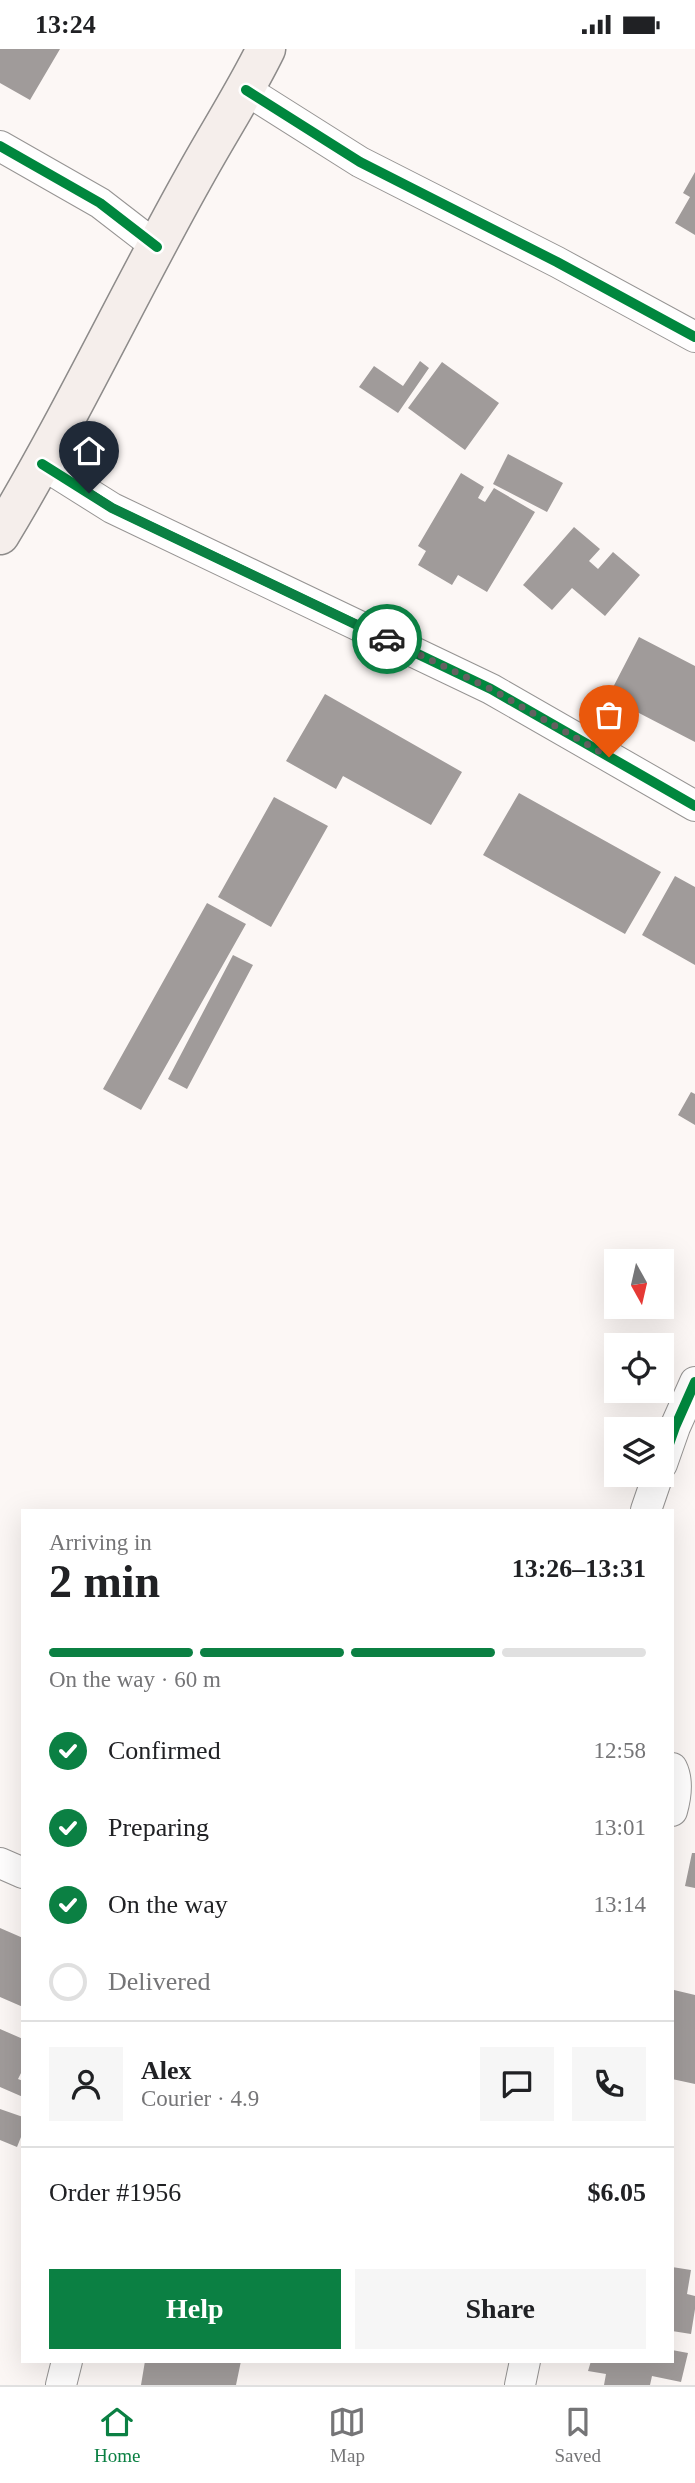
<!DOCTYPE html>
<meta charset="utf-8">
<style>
:root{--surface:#fff;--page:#f6f6f6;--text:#202124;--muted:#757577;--line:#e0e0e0;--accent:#0b8043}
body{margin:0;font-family:"Times New Roman",serif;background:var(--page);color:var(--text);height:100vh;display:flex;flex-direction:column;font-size:26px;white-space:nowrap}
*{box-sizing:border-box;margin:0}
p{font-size:23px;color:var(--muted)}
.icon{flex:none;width:38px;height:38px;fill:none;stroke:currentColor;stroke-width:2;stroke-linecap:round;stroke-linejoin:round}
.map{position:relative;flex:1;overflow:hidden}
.drawer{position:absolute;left:21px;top:1460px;width:653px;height:854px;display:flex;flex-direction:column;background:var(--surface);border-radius:0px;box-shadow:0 7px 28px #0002}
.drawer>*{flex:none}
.needle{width:46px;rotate:172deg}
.fabs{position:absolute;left:604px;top:1200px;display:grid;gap:14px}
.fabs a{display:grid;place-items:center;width:70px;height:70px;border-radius:0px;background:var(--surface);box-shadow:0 7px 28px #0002;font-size:35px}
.pin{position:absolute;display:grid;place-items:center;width:60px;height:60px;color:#fff;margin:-72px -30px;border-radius:50% 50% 50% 0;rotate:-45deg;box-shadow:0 0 7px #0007}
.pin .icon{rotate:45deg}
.courier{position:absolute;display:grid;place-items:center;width:70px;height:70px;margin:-35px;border:5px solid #0b8043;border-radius:50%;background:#fff;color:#222;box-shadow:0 2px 9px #0007}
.summary em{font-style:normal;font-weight:800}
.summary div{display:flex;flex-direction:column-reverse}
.summary{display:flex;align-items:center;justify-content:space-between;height:119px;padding:0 28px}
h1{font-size:46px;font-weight:800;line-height:52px}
.bar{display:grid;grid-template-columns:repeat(4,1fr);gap:10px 7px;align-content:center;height:84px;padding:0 28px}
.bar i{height:9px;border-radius:5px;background:var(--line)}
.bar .selected{background:var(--accent)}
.bar p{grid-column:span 4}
.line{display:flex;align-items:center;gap:18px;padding:0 28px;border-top:2px solid var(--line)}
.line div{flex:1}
.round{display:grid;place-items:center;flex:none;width:74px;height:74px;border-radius:0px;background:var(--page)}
ol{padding:0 28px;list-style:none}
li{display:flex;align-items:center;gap:21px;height:77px}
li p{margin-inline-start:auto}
li .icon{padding:7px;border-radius:50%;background:var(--accent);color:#fff;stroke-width:4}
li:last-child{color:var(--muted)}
li i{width:38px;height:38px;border:4px solid var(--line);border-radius:50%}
.button{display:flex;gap:14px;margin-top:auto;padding:14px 28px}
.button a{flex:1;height:80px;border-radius:0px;background:var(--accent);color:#fff;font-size:28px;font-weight:800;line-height:80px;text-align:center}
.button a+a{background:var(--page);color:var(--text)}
.status{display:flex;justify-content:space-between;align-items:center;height:49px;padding:0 35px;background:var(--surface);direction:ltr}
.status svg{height:19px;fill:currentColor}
.dock{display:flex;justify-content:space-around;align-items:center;height:98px;border-top:2px solid var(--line);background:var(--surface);font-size:19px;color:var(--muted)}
.dock a{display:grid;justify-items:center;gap:4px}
.dock .selected{color:var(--accent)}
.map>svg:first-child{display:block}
</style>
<div class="status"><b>13:24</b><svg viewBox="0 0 49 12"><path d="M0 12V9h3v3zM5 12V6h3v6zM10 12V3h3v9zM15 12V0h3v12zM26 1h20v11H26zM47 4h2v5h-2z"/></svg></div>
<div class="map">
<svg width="695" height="2336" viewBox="0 0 695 2336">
<rect width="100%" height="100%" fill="#fcf7f5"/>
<path fill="#a09b9a" d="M0 0H60L30 51 0 34Z
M695 123V186L675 174 690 148 683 144Z
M420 312 429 319 398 364 359 338 374 317 403 337Z
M442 313 499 354 465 401 408 359Z
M508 405 563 434 547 463 493 435Z
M461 424 484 438 478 449 485 453 494 439 535 463 487 543 458 526 452 536 418 516 426 502 418 497Z
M574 478 600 500 589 512 598 520 613 503 640 526 605 567 572 539 552 561 523 536Z
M639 588 695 617V693L608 648Z
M325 645 462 723 431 776 343 727 336 740 286 712Z
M519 744 661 823 625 885 483 806Z
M274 748 328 777 271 878 218 848Z
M675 827 695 838V916L642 886Z
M207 854 246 875 141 1061 103 1040Z
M233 906 253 916 187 1040 168 1030Z
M691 1043 695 1045V1076L678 1066Z
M692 1804H695V1839L685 1837Z
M0 1879 23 1889V1958L0 1948Z
M674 1941 695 1946V2035L672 2030Z
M0 1980 23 1990V2020L18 2030 23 2032V2048L0 2038Z
M0 2060 23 2068V2083L17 2098 0 2091Z
M672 2218 691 2221 687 2245 695 2247V2260L691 2285 672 2282Z
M672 2301 688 2304 681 2333 652 2327 650 2336H604L606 2325 588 2322 591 2312H672Z
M145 2312H241L236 2336H141Z"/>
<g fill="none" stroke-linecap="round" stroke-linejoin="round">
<g stroke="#969493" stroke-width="32">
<path id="minor" d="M246 41 360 113 557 213 695 288
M0 97 100 154 157 198
M42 415 112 459 491 640 695 757
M662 1415 675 1378 695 1333
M646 1461 658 1426
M672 1719C678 1731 676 1748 672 1762
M0 1814 23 1824
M61 2336 67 2312
M520 2336 525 2312"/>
</g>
<g stroke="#8d8b8a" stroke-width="41">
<path id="secondary" d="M0 486C70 370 127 248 193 130 217 86 244 45 266 0"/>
</g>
<use href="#minor" stroke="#fffefe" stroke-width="30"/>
<use href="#secondary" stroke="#f5eeeb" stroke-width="38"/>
<g stroke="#fff" stroke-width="15">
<path id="cycleway" d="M246 41 360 113 557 213 695 288
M0 97 100 154 157 198
M42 415 112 459 491 640 695 757
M662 1415 675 1378 695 1333"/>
</g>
<use href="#cycleway" stroke="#00873e" stroke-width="10"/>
</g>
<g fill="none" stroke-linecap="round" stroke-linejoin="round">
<path stroke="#636160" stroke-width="7" stroke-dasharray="0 12.6" d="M387 590 491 640 609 708"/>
<path stroke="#0b8043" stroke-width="9" d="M89 444 112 459 387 590"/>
</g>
</svg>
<div class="fabs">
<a><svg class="needle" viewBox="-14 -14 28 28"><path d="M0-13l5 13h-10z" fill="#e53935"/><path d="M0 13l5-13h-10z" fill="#757577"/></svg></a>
<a><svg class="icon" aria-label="locate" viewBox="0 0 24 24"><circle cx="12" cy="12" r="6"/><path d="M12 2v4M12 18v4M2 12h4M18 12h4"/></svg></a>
<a><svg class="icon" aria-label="layers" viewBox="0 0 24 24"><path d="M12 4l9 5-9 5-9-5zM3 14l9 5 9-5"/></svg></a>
</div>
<div class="pin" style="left:609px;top:708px;background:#ea580c"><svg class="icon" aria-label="bag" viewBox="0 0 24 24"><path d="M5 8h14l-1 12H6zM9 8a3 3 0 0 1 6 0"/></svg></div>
<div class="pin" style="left:89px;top:444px;background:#1f2937"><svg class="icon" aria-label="home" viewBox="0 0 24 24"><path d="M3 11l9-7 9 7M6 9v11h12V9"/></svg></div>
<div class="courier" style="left:387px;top:590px"><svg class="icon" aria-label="car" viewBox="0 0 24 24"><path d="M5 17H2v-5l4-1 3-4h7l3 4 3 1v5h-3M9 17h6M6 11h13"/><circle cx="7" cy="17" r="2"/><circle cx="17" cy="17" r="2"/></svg></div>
<section class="drawer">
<div class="summary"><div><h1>2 min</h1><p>Arriving in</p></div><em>13:26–13:31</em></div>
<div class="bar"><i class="selected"></i><i class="selected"></i><i class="selected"></i><i></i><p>On the way · 60 m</p></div>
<ol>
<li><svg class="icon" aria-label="check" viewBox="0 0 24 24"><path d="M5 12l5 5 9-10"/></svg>Confirmed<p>12:58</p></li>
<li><svg class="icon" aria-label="check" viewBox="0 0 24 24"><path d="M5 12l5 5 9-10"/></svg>Preparing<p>13:01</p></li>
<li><svg class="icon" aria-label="check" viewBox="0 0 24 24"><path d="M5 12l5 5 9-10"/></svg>On the way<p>13:14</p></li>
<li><i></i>Delivered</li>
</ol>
<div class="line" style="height:126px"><a class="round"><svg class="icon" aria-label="person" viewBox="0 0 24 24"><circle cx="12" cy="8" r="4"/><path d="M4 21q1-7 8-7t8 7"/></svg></a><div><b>Alex</b><p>Courier · 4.9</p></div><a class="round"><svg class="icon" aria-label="chat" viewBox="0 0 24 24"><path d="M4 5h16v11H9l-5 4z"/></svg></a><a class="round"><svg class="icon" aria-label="phone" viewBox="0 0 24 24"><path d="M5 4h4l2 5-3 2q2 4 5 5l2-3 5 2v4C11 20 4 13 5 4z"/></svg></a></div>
<div class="line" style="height:91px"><div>Order #1956</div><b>$6.05</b></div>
<div class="button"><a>Help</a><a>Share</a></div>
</section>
</div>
<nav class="dock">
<a class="selected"><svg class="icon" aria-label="home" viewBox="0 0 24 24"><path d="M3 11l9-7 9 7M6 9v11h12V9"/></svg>Home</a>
<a><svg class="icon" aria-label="map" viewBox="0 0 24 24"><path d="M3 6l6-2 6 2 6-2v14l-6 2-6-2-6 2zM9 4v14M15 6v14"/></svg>Map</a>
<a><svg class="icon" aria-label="saved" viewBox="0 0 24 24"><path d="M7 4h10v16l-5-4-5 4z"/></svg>Saved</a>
</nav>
